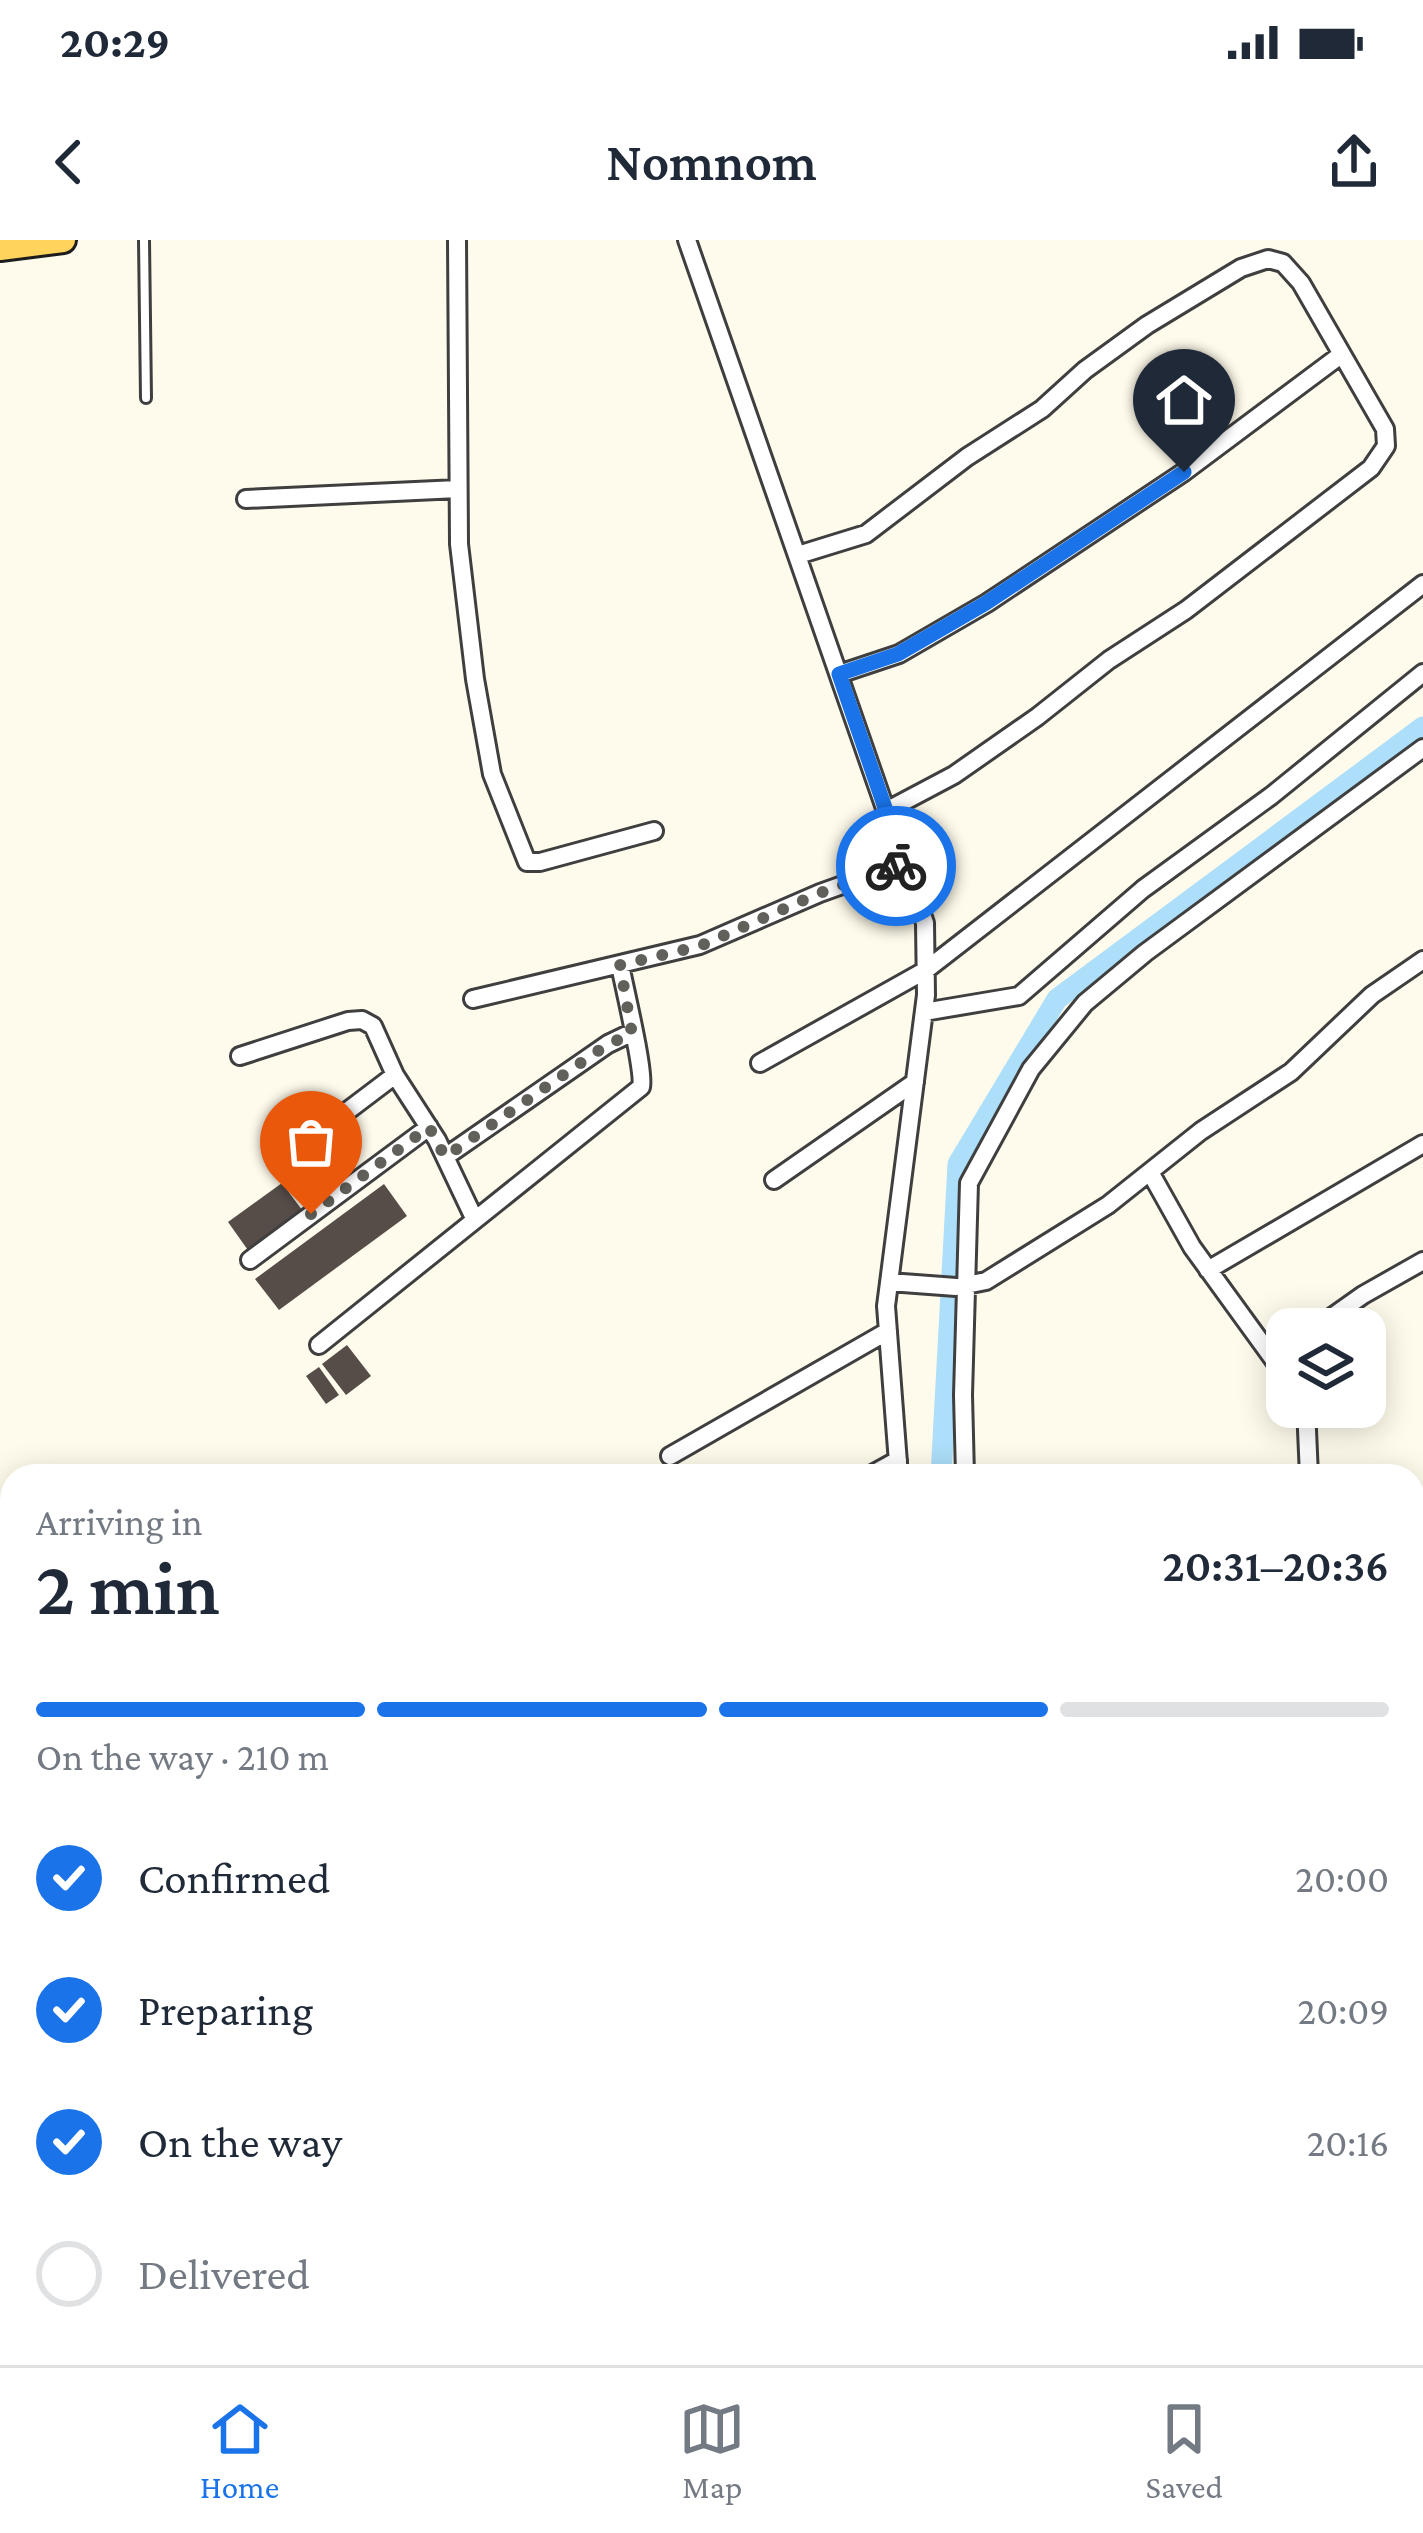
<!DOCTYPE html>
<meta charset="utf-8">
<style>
:root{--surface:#fff;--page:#f2f2f3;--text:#1f2937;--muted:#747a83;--line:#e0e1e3;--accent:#1a73e8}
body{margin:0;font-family:"Crimson Pro",serif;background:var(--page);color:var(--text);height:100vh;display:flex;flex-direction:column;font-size:45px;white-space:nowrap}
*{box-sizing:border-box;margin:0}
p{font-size:39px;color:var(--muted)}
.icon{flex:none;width:66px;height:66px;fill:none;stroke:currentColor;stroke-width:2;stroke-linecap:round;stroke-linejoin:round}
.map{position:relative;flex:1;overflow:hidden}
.drawer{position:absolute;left:0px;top:1224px;width:1425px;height:903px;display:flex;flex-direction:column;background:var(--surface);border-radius:36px 36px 0 0;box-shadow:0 6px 30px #0003}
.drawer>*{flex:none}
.fabs{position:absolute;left:1266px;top:1068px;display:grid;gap:24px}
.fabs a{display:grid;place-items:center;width:120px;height:120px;border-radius:24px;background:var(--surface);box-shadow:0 6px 30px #0003;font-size:60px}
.pin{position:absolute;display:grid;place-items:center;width:102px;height:102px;color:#fff;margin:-123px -51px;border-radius:50% 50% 50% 0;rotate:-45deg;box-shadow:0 0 12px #0007}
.pin .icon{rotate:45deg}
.courier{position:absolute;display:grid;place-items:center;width:120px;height:120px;margin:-60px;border:9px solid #1a73e8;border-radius:50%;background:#fff;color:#222;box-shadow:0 3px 15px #0007}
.overview em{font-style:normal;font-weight:600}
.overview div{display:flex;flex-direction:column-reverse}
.overview{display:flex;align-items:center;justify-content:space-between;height:204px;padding:0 36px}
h1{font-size:78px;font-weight:600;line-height:90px}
.bar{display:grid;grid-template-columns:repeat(4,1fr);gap:18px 12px;align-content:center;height:144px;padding:0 36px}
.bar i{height:15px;border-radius:9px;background:var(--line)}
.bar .on{background:var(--accent)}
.bar p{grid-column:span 4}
ol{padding:0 36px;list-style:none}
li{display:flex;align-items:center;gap:36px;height:132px}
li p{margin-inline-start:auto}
li .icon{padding:12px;border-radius:50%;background:var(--accent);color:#fff;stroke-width:4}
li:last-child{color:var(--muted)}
li i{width:66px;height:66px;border:6px solid var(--line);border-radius:50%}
.status{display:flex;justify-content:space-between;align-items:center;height:84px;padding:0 60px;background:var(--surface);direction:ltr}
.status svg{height:33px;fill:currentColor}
header{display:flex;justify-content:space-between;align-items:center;height:156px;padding:0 36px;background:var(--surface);font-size:54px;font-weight:600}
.dock{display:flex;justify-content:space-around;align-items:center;height:168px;border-top:3px solid var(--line);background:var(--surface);font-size:33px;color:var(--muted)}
.dock a{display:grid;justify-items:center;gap:6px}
.dock .on{color:var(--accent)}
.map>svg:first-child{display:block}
</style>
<div class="status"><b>20:29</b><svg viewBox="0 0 49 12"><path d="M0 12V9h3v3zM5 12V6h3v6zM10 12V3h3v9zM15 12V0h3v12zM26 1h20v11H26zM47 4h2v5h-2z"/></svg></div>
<header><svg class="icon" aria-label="back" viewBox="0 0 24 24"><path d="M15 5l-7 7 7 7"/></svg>Nomnom<svg class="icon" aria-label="share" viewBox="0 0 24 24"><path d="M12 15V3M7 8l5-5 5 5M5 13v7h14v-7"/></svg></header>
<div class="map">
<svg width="1423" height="2125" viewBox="0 0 1423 2125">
<rect width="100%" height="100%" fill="#fffbec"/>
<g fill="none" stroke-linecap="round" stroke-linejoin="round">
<path stroke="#addffa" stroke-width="21" d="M941 1236 958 924 1057 759 1423 487
M1029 2115 1030 2125"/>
</g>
<path fill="#564d48" d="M331 898 356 933 333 949 307 915Z
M282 943 305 974 250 1013 228 982Z
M384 944 407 976 279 1070 255 1039Z
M347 1105 371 1136 346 1155 322 1124Z
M319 1127 339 1155 326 1164 306 1136Z"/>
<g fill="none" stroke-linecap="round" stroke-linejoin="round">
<g stroke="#3f3f3f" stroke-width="14">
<path id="service" d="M144 0 146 158"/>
</g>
<g stroke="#3f3f3f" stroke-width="22">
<path id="minor" d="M457 0 459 304 475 439 492 534 527 622H540L654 591
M687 0 925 683 926 755 886 1066 899 1236
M246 259 458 249
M798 315 866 294 967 217 1042 169 1085 130 1147 85 1241 28 1268 19 1283 23 1301 43 1385 189 1386 206 1371 228 1186 370 1109 420 1037 477 954 535 886 571
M839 434 899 414 987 363 1184 232 1342 114
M473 759 700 705 820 653 904 623
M924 772 1019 756 1143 649 1271 556 1423 433
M240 816 348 781 362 780 373 786 395 835 437 900 475 980
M760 823 926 730 1423 344
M445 917 608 804 631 793
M284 919 395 835
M1150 932 1192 1007 1287 1138
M774 940 915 842
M250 1020 429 887
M1208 1030 1423 904
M889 1042 956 1047 986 1041 1108 965 1201 891 1291 832 1372 755 1423 720
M1315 1089 1363 1055 1423 1021
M319 1105 641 847C645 833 624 746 620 725
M1306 1167 1309 1236
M670 1216 888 1091
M869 1236 898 1220
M965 1236 963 1155 969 943 1031 829 1085 763 1145 713 1423 508
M0 1733 12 1730
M0 1902 5 1911
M0 1984 12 1983
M0 2085 12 2083
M142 2115 143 2125
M661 2115 662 2125
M886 2115 887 2125
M989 2115 990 2125
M379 2125 451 2115"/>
</g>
<g stroke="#1d1d1d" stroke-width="30">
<path id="primary" d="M0 8 63 0"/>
</g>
<use href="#service" stroke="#fff" stroke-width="8"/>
<use href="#minor" stroke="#fff" stroke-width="16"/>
<use href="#primary" stroke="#ffd35c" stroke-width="24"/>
</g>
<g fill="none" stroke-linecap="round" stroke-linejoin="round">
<path stroke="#61605a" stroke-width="12" stroke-dasharray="0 21.6" d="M311 974 429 887 445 917 608 804 632 794 620 725 700 706 820 653 896 626"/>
<path stroke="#1a73e8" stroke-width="15" d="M896 626 904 623 839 434 898 414 986 363 1184 232"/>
</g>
</svg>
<div class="fabs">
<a><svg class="icon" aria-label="layers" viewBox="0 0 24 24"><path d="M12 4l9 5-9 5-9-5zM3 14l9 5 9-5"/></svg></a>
</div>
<div class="pin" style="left:311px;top:974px;background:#ea580c"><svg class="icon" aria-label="bag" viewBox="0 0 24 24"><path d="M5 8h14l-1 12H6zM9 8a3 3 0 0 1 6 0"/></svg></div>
<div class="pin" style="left:1184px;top:232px;background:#1f2937"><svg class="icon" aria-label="home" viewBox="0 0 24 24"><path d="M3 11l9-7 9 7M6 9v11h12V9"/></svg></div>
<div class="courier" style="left:896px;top:626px"><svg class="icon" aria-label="bike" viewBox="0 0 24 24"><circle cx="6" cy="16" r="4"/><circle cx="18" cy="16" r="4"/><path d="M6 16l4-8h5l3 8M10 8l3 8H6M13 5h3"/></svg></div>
<section class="drawer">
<div class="overview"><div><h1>2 min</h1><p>Arriving in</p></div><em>20:31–20:36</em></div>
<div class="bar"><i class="on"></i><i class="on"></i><i class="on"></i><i></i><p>On the way · 210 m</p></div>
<ol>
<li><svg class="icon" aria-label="check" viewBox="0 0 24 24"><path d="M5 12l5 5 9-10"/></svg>Confirmed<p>20:00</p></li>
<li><svg class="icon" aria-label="check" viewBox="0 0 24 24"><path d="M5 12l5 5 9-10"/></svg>Preparing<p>20:09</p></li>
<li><svg class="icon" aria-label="check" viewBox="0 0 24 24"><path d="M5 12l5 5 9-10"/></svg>On the way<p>20:16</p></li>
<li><i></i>Delivered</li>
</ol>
</section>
</div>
<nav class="dock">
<a class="on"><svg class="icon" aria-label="home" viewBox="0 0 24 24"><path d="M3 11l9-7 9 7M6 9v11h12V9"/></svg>Home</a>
<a><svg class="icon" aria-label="map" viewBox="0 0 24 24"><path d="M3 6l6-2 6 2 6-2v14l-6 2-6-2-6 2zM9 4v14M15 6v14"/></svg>Map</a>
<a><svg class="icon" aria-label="saved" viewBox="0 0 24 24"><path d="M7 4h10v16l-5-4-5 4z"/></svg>Saved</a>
</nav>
